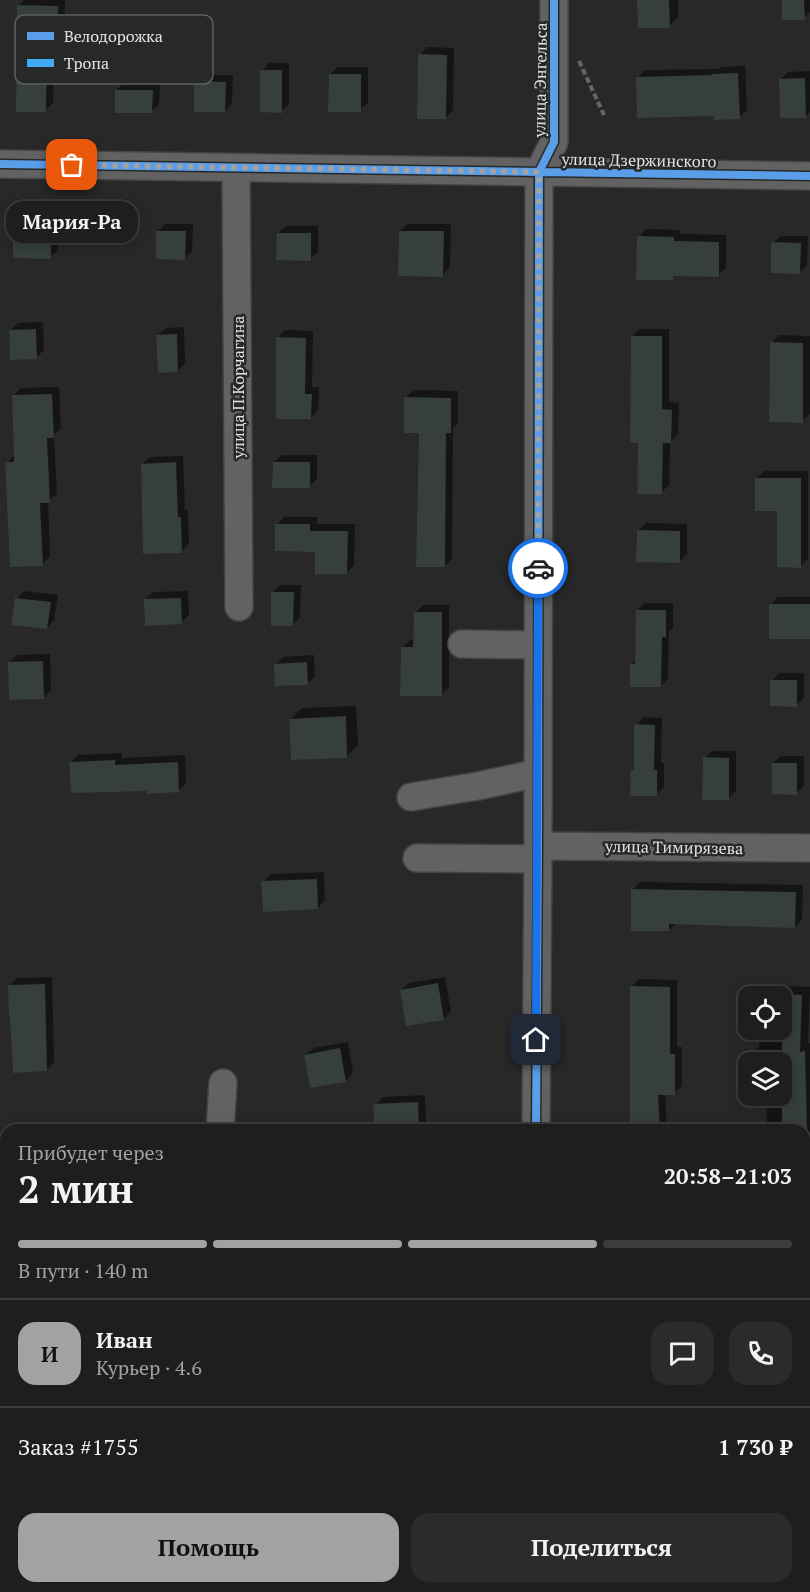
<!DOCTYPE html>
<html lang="ru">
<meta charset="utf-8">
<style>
:root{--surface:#1d1e1d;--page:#2a2b2a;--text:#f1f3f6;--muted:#a0a2a4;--line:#3b3c3b;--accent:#a1a2a1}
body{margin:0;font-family:"PT Serif",serif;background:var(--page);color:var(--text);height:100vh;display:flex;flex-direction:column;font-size:22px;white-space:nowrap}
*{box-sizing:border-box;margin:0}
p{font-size:20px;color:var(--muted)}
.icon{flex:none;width:33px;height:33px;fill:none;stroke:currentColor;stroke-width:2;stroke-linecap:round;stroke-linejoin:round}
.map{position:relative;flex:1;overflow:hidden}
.drawer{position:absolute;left:0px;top:1124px;width:810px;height:470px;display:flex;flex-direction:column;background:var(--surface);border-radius:18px 18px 0 0;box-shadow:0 3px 15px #0003,0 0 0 2px var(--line)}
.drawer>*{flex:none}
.tools{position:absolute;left:738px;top:986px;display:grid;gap:12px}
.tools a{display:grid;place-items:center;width:54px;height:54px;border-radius:12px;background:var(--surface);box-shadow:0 3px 15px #0003,0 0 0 2px var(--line);font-size:30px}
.pin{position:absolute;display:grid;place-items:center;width:51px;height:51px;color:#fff;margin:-26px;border-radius:12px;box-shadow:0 3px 9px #0006}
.courier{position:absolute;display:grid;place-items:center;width:60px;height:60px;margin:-30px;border:4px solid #1a73e8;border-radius:50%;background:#fff;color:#222;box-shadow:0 2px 8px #0007}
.bubble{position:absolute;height:42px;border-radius:18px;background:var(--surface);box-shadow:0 3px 15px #0003,0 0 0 2px var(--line);font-size:20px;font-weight:700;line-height:42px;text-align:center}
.headline em{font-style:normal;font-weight:700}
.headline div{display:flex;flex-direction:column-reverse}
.headline{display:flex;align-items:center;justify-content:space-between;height:102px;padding:0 18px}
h1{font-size:39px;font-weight:700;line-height:45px}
.bar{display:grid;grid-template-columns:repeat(4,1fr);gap:9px 6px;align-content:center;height:72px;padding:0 18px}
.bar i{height:8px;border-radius:4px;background:var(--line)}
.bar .on{background:var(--accent)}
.bar p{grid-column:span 4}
.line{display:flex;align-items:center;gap:15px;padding:0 18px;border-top:2px solid var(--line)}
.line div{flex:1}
.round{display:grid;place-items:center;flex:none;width:63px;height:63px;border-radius:18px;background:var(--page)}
.button{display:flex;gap:12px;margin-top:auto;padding:12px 18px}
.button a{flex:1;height:69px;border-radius:18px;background:var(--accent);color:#111;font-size:24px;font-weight:700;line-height:69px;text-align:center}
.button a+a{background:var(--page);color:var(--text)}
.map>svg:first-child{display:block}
</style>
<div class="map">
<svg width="810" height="1592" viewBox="0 0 810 1592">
<rect width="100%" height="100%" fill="#272827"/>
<path fill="#1a3c25" d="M0 1498 6 1502V1587H140L148 1592H0Z"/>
<path fill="#0007" d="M24 0H65L64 45 56 53H54L53 103 45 111 18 6Z
M639 0H678V17L669 26Z
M783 0H810V12L804 18Z
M427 47 454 48 453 110 445 118 420 55Z
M269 63H289V104L281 111 262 71Z
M745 66 747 110 740 117 716 114 638 78 645 70 719 69 721 67Z
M338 67H368V103L360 110 330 74Z
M810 71V112L805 117 781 79 788 72Z
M203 75H233L232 103 225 111 196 82Z
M124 83H160L159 104 152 111 116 90Z
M22 223 58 224V250L50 257 15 231Z
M165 224H193L192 251 185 258 158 231Z
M408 224H451L450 267 443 275 400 231Z
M286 226H318V252L310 259 278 233Z
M646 229 681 230 680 234 726 235V268L718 275H676L672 279 639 237Z
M781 236H808L807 265 800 272 773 243Z
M43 322 44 350 37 357 10 331 18 323Z
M184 327 185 363 178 371 158 335 166 328Z
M640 329H669V402L679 403 678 434 670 442 669 485 661 493 640 442 632 336Z
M285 330 313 331 312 387H319L318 410 311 418 277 338Z
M779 335 810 336V414L802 421 771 343Z
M59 387 61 428 54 435 57 494 48 501 50 557 42 564 7 463 14 455 13 396 21 388Z
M414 390 458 391V424L453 428 452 558 445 566 420 431 406 397Z
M282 455H317V479L309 487 274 462Z
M183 456 185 510H188L189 543 182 551 142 464 150 457Z
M764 471H808V559L801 566 779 510 757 478Z
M284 517H317V524H355L354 565 347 573 317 550 277 525Z
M646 523 687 524V554L679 562 638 531Z
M280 585H301L300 617 293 625 273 592Z
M24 591 58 595 54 620 47 628 16 599Z
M188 591 189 615 182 622 145 600 153 592Z
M778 597H810V638L771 604Z
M645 603H673V628L669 631 668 678 661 686 631 665 636 660 637 610Z
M423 605H449V687L441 695 402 648 410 640H415V613Z
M50 654 51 690 44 698 9 663 17 655Z
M314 655 315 676 308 683 276 664 283 657Z
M779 673H804V698L796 705 772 681Z
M356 706 358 745 347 756 291 719 302 708Z
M644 717 662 718 661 763H664V787L656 795 632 771 636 767V725Z
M712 751H736V791L728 799 704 758Z
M122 753V758L185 755 186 783 178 791 148 789 71 762 78 755Z
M781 756H804V786L796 793 773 763Z
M324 872 325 900 318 908 263 882 271 874Z
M640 882 803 885 802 919 795 927 676 923 669 930 633 889Z
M52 977 54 1062 47 1070 10 985 17 978Z
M445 977 451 1011 444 1018 401 990 409 983Z
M639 979 677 980V1047H682V1086L674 1093H665L667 1130H631V987Z
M771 985 810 987 808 1043H810V1156L805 1158 806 1209 804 1211V1130H767L766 1095H782V1062H754V1053L759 1047 760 1029H782V996H762Z
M348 1042 353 1073 346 1081 306 1055 314 1048Z
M425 1095 426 1122 418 1130 375 1105 383 1097Z
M804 1291H806L807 1339 804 1342Z
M800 1587V1592H774L778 1588Z"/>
<path fill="#363f39" d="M637 0H669L670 28H638Z
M782 0H804L805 20H782Z
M17 5 58 6 57 54H47L46 112H16Z
M418 54 447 55 446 119H417Z
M260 70H282V113L260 112Z
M738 73 740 119 714 120V116L637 118 636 77 712 75V74Z
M329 74H361V112H328Z
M805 78 806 118H780L779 79Z
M194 81 226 82 225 112H194Z
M115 90H153L152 113H115Z
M13 230 51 231V259L13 258Z
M156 231H186L185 260 156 259Z
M399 231H444L443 277 398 276Z
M277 233H311V261L276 260Z
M637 236 674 237V241L719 242V277L673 276V280H636Z
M771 242 801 243 800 274 771 273Z
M36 329 37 359 10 360 9 330Z
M177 334 178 372 158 373 156 335Z
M631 336H662V409L672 410 671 443H663L662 494H637L638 443H630Z
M276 337 306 338 305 394H312L311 419H276Z
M770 342 803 343V423L769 422Z
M52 394 54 438H47L50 503H40L43 566 10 567 5 462H14L12 395Z
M404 397 451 398V433H446L445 567H416L419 433H404Z
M176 462 178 517H181L182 553 143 554 141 464Z
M273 462H310V488H272Z
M755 478H801V568L777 567V511H755Z
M275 524H310V531H348L347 574H315V552L275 551Z
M637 530 680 531V563L636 562Z
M271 592H294L293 626H271Z
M15 598 51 602 47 629 11 625Z
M181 598 182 624 145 626 144 599Z
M769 604H810V639H769Z
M636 610H666V637H662L661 687H630V664H635Z
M414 612H442V696H400L401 647H413Z
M43 661 44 699 9 700 8 662Z
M307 662 308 685 275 686 274 664Z
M770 680H797V707L770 706Z
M346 716 347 758 291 760 289 719Z
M634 724 655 725 654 770H657V796H630L631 770H634Z
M703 757 729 758V800H702Z
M115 760V765L178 762 179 792 147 794V791L71 793 69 762Z
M772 763H797V795L772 794Z
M317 879 318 909 263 912 261 881Z
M631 889 796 892 795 928 669 924V931H631Z
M438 983 444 1020 406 1026 400 990Z
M45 984 47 1071 13 1073 10 1017H9L8 985Z
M630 986 670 987V1054H675V1095H658L660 1130H630Z
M782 994 802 995 800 1052 805 1051 807 1130H782Z
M340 1048 346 1082 310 1088 304 1055Z
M418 1102 419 1130H375L373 1104Z"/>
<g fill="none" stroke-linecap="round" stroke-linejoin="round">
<g stroke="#424342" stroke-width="30">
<path id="minor" d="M0 164 810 176
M236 168 239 607
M462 644 538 645
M411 797 478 786 538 773
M538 846 810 848
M417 858 538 859
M220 1130 223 1083
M536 1130 538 846 539 172 554 142V0
M0 1435 6 1440
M804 1510H810
M264 1587 271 1592
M530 1592V1587"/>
</g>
<path stroke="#656665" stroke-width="4" stroke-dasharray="6 3" stroke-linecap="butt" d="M579 61 604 115"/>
<use href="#minor" stroke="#616261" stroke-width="27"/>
<path stroke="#3fa9f5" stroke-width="6" stroke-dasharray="12 6" stroke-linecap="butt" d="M0 1559 6 1592"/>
<g stroke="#262927" stroke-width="11">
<path id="cycleway" d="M0 164 810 176
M536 1130 538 846 539 172 554 142V0"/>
</g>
<use href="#cycleway" stroke="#5a9eea" stroke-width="8"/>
</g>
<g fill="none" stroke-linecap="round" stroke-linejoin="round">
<path stroke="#a1a2a1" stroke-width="6" stroke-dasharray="0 10.8" d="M72 165 539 172 538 568"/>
<path stroke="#1a73e8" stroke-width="8" d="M536 1040 538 568"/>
</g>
<g text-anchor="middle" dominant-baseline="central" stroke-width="5" stroke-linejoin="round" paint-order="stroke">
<g font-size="16" fill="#e2e4e2" stroke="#262927">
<text transform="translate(540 80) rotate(-89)">улица Энгельса</text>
<text transform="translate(639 160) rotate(1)">улица Дзержинского</text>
<text transform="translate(238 387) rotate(-90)">улица П.Корчагина</text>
<text transform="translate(674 847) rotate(1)">улица Тимирязева</text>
</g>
</g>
<rect x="15" y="15" width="198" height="69" rx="9" fill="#262927" stroke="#5e615f" stroke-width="1.5"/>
<rect x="27" y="32" width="27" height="8" fill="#5a9eea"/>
<rect x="27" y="59" width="27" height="8" fill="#3fa9f5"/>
<g font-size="16" fill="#e2e4e2">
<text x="64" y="42">Велодорожка</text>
<text x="64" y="69">Тропа</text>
</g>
</svg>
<div class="tools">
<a><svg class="icon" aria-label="locate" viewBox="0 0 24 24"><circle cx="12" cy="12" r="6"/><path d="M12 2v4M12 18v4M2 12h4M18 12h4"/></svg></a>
<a><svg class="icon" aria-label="layers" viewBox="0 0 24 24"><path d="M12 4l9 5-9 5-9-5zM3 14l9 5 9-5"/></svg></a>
</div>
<div class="pin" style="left:72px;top:165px;background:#ea580c"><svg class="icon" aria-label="bag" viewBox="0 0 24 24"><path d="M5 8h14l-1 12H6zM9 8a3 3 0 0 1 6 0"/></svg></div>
<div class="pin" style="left:536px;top:1040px;background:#1f2937"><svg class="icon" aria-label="home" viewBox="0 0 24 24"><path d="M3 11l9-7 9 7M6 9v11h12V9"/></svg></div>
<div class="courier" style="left:538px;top:568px"><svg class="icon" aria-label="car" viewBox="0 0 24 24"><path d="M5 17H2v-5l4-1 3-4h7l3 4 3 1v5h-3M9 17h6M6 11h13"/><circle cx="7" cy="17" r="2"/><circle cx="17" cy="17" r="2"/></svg></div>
<div class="bubble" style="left:6px;top:201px;width:132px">Мария-Ра</div>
<section class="drawer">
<div class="headline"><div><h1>2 мин</h1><p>Прибудет через</p></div><em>20:58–21:03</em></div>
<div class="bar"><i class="on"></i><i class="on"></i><i class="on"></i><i></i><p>В пути · 140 m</p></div>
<div class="line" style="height:108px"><b class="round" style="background:var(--accent);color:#111">И</b><div><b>Иван</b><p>Курьер · 4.6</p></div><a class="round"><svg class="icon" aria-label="chat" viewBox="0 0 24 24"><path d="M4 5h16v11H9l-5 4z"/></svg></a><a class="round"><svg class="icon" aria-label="phone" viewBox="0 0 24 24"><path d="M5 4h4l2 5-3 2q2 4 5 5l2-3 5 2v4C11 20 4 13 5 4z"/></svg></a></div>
<div class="line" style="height:78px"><div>Заказ #1755</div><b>1 730 ₽</b></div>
<div class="button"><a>Помощь</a><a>Поделиться</a></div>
</section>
</div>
